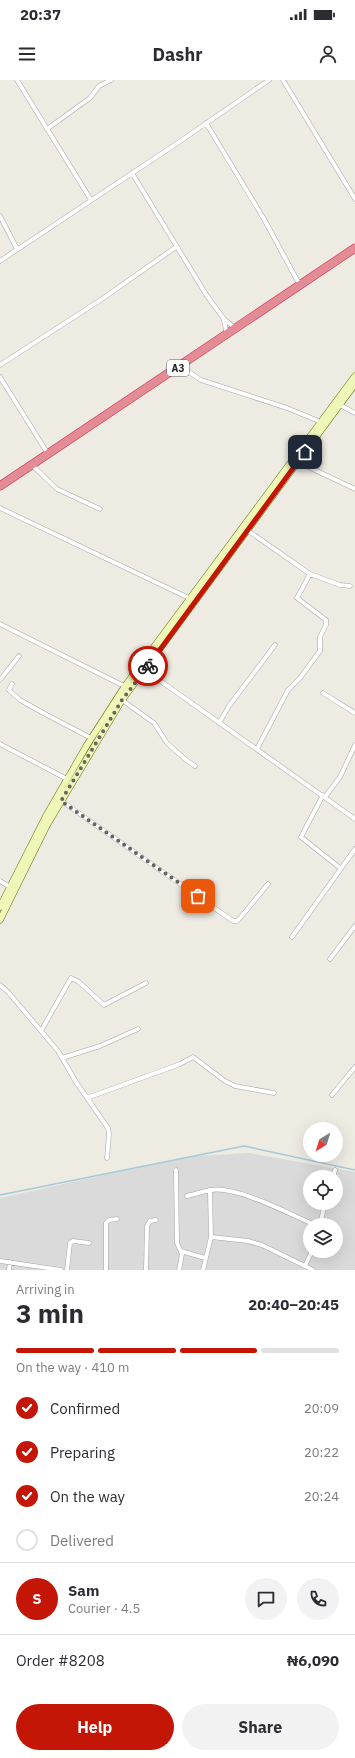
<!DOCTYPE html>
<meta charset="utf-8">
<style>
:root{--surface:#fff;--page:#f2f2f3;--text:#2b2b33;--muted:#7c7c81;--line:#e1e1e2;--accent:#c31606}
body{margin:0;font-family:"IBM Plex Sans",sans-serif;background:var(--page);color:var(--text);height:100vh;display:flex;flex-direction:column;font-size:15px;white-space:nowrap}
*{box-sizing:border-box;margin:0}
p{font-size:13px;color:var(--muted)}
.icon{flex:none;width:22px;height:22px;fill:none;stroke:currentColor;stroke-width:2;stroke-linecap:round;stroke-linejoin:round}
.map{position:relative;height:1190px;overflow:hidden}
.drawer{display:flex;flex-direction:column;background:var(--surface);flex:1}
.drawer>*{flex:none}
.needle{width:26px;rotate:218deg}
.buttons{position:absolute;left:303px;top:1042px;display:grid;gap:8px}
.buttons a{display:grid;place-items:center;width:40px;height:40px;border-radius:50%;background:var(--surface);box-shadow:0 4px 16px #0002;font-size:20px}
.pin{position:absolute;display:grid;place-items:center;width:34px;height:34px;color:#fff;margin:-17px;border-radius:8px;box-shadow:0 2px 6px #0006}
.courier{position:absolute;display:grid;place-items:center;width:40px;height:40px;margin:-20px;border:3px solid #c31606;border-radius:50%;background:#fff;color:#222;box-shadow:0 1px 5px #0007}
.summary em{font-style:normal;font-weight:800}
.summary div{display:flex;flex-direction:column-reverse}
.summary{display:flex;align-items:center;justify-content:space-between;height:68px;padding:0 16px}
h1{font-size:26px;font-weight:800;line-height:30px}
.bar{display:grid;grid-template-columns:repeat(4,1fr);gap:6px 4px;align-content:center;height:48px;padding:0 16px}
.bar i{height:5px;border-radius:3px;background:var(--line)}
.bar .on{background:var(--accent)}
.bar p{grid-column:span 4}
.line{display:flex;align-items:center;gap:10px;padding:0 16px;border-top:1px solid var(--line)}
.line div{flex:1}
.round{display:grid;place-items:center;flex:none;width:42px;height:42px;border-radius:21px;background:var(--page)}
ol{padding:0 16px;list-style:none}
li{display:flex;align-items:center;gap:12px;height:44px}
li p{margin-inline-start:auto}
li .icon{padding:4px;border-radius:50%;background:var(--accent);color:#fff;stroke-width:4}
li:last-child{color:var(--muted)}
li i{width:22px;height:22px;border:2px solid var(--line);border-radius:50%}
.cta{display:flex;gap:8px;margin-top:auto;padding:8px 16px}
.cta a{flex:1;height:46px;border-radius:24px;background:var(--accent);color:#fff;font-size:16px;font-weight:800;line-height:46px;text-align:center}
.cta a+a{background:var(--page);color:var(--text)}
.status{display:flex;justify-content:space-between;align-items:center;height:28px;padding:0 20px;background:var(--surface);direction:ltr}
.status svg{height:11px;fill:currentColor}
header{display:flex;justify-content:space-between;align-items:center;height:52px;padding:0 16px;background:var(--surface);font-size:18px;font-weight:800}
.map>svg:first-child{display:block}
</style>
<div class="status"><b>20:37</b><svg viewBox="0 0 49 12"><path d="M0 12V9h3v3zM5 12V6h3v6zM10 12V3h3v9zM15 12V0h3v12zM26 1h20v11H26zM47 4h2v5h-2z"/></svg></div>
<header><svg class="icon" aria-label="menu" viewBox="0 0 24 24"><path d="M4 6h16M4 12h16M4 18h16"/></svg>Dashr<svg class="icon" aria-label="person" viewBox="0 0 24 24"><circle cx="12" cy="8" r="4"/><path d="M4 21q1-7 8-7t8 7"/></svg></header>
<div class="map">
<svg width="355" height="1190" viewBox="0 0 355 1190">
<rect width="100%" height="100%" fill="#eeebe3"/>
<path fill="#dbdada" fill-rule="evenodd" d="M249 1073 355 1092V1190H0V1118L122 1091 198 1076ZM310 1097H336V1123H310ZM310 1145H336V1171H310Z"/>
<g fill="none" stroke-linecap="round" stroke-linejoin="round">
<path stroke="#a4cada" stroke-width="1.5" d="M0 1115 244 1066 355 1090"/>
<g stroke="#a4a4a4" stroke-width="5">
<path id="street" d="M17 0 91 120
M283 0 355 119
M206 43 264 139 297 200 301 204
M47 49 90 18 99 6 111 0
M132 93 207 216 224 239 236 249
M0 136 17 169
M0 181 179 62 269 0
M224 240 227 255
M0 285 102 219 176 167
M180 286 201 300 287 328 321 342
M0 297 48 374
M340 325 355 333
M298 382 355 409
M32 385 57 409 100 429
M0 428 191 519
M247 450 310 494 340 505 350 506
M0 544 126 607
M145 590 355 739
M0 600 19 576
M12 604 9 610 20 620 47 635 91 658
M323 613 355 633
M122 620 154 643 167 663 186 680 195 686
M219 643 229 626 275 565
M0 664 67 699
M257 669 288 610 300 598 320 571V557L326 545V540L297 518 310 494
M323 715 301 757 340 788
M325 717 340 697 355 665
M60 720 233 841H237L240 838 268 804
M0 801 10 807
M292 857 355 769
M330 879 355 846
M0 905 8 912 58 971 76 1002 108 1048 109 1054 107 1078
M41 951 71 898 79 902 104 925 146 903
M62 978 100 966 138 949
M332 1015 355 987
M87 1018 180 984 193 977 225 1001 235 1006 274 1013
M176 1090 177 1163 182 1174 179 1190
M333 1097 335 1090
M187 1116 210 1110
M320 1145 325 1123
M211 1157 248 1161 262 1165 313 1190
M181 1171 205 1178
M0 1181 61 1190
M305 1186 312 1171
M9 1190 10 1182
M67 1190 70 1163 73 1161 89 1163
M106 1190V1143L109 1140 117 1139
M146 1190 147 1146 150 1141 156 1140
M203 1190 211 1157 210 1112 211 1110C238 1106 289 1134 315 1145"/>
</g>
<g stroke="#5c7008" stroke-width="7">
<path id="secondary" d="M0 827 46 736 87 665 125 606 355 296
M0 840 47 745 122 620 355 304"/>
</g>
<g stroke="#d22955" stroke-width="9">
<path id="highway" d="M0 406 355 168"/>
</g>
<use href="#street" stroke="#fff" stroke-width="4"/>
<use href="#secondary" stroke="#eff7b8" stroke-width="6"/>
<use href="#highway" stroke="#e38c95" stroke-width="8"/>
</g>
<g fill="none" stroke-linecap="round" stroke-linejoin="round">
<path stroke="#666562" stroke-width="4" stroke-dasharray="0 7.2" d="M148 586 122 620 61 721 198 816"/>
<path stroke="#c31606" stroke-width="5" d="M148 586 305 372"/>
</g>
<g text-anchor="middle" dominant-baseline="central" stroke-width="3" stroke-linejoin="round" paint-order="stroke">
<rect fill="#fff" stroke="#616161" stroke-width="1" x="167" y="280" width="22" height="16" rx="3"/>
<g font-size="10" font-weight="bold" fill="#1d1d1d">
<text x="178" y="288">A3</text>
</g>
</g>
</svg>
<div class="buttons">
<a><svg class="needle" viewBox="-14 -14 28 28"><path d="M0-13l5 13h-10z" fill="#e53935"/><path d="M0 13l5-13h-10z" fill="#7c7c81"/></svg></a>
<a><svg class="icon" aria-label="locate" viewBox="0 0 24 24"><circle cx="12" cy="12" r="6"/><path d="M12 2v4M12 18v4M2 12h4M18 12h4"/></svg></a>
<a><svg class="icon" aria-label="layers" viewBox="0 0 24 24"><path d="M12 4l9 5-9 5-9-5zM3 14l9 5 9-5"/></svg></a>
</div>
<div class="pin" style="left:198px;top:816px;background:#ea580c"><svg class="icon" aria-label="bag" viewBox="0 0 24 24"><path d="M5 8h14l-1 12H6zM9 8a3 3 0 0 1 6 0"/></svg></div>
<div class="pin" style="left:305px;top:372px;background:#1f2937"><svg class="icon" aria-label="home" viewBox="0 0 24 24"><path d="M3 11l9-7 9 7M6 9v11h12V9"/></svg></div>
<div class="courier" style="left:148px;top:586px"><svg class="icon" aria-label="bike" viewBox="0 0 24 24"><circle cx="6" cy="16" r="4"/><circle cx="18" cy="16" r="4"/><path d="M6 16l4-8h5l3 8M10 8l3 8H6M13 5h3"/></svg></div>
</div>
<section class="drawer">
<div class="summary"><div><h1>3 min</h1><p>Arriving in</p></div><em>20:40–20:45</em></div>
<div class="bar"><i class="on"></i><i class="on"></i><i class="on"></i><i></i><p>On the way · 410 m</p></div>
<ol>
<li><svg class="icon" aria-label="check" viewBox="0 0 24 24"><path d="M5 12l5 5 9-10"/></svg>Confirmed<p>20:09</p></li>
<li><svg class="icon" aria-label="check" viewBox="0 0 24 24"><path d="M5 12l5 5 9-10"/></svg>Preparing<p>20:22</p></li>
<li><svg class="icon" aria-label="check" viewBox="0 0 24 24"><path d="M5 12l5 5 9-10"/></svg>On the way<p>20:24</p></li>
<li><i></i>Delivered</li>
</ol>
<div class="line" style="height:72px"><b class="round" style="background:var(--accent);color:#fff">S</b><div><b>Sam</b><p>Courier · 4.5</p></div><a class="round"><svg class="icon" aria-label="chat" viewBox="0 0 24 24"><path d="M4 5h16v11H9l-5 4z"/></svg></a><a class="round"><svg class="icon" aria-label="phone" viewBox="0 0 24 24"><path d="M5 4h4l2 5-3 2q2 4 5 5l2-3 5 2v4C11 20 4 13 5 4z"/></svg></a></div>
<div class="line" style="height:52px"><div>Order #8208</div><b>₦6,090</b></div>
<div class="cta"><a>Help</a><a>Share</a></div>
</section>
